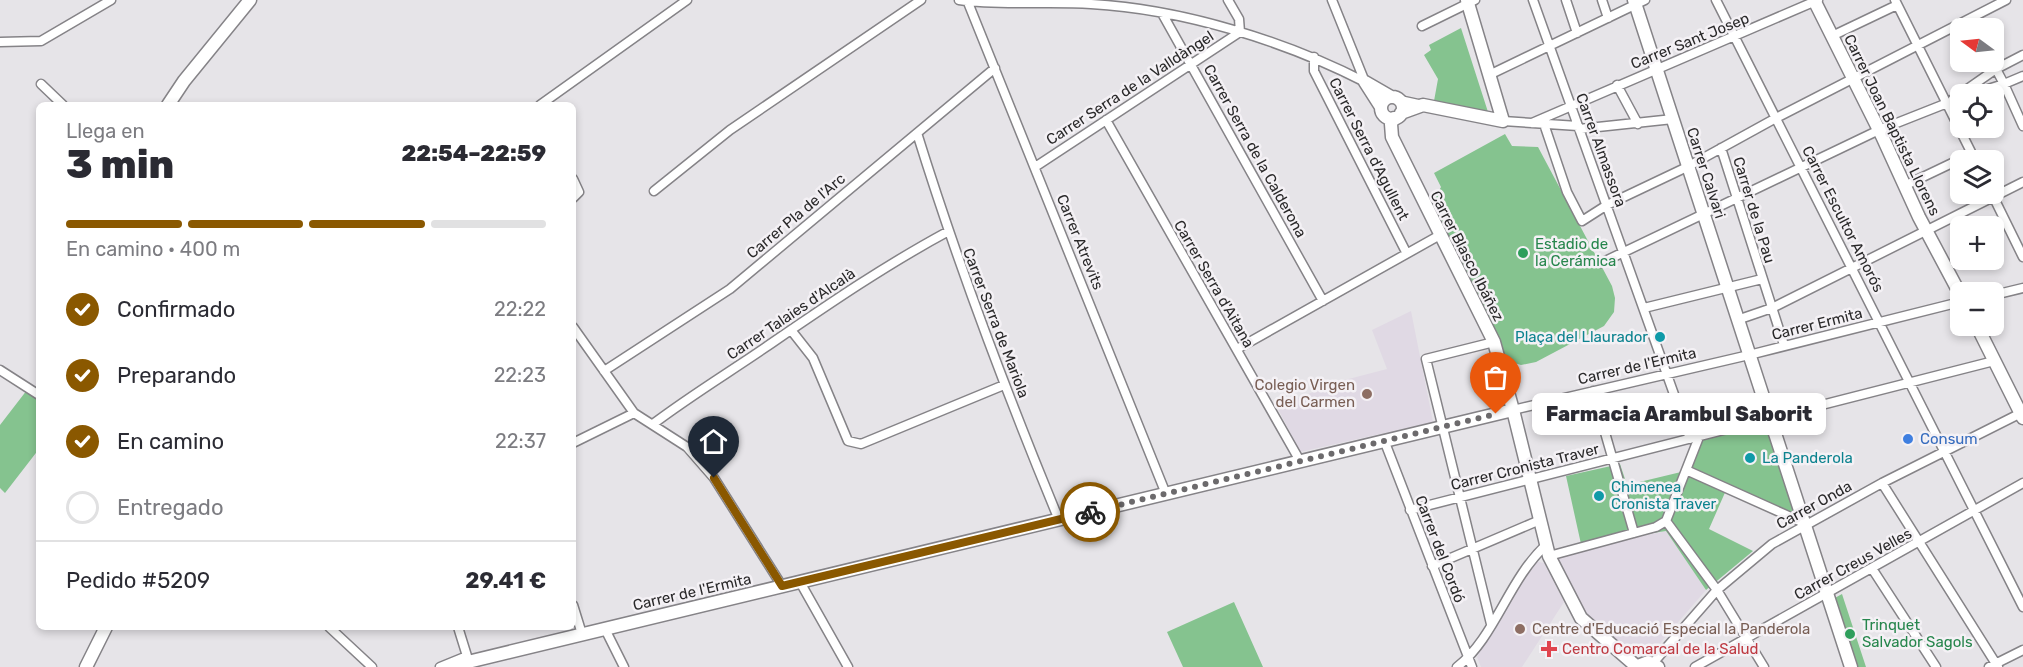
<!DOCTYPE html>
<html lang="es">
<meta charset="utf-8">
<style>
:root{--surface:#fff;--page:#f2f2f3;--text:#2b2b33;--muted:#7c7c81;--line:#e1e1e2;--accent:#8a5800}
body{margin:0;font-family:Rubik,sans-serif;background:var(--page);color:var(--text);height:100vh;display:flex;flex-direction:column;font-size:22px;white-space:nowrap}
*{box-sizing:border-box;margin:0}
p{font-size:20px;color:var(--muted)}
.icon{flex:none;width:33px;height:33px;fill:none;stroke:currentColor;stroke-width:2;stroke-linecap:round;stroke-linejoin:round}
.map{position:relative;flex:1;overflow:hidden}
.drawer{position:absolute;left:36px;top:102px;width:540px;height:528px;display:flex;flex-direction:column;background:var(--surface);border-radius:9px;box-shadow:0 3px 9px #0003}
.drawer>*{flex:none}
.needle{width:39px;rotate:285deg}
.controls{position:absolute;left:1950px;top:18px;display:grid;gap:12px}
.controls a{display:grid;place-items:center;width:54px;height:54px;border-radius:9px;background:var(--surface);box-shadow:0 3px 9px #0003;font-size:30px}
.pin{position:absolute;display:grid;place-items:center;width:51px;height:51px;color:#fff;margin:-62px -26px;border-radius:50% 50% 50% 0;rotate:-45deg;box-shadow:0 0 6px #0007}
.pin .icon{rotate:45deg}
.courier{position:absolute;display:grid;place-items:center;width:60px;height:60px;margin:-30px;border:4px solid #8a5800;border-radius:50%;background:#fff;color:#222;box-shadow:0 2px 8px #0007}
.bubble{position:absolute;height:42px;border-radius:9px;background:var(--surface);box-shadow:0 3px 9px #0003;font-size:20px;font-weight:800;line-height:42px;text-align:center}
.head em{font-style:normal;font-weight:800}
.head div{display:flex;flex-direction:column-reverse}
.head{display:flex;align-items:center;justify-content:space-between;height:102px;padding:0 30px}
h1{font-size:39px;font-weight:800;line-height:45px}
.bar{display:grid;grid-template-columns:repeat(4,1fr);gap:9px 6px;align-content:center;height:72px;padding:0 30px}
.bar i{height:8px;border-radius:4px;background:var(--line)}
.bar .selected{background:var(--accent)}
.bar p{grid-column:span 4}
.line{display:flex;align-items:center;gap:15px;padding:0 30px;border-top:2px solid var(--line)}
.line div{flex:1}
ol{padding:0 30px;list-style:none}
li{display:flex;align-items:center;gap:18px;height:66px}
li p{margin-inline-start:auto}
li .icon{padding:6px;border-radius:50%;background:var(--accent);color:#fff;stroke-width:4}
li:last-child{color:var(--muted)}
li i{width:33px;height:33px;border:3px solid var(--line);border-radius:50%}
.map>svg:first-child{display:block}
</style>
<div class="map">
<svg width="2023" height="667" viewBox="0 0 2023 667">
<rect width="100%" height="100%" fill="#e6e4e8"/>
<path fill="#e0d9e4" d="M1411 311 1433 422 1300 452 1277 407 1337 382 1387 369 1372 330Z
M1666 531 1706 590 1655 649 1643 654 1629 651 1584 614 1555 556Z
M1534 561 1544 563 1564 602 1522 667H1481L1477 657Z"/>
<path fill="#85c38f" d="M1461 28 1488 112 1434 101 1438 79 1424 55 1431 50 1429 45Z
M1505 134 1512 146 1538 147 1612 286 1615 298 1614 312 1604 326 1536 362 1521 365 1508 361 1499 351 1429 209 1441 187 1434 173Z
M27 390 39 398V449L5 493 0 488V425Z
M1768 423 1800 521 1727 488 1709 529 1753 551 1706 590 1666 531 1581 544 1566 476 1620 464 1627 485 1681 472 1699 437Z
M1842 594 1866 667H1856L1833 599Z
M1234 602 1263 667H1183L1167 632Z"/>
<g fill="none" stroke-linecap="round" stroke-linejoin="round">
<g stroke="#858387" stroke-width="11">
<path id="street" d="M959 0C1002 6 1047 1 1091 4 1182 9 1285 41 1365 82
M967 0 1166 494
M1332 0 1365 82
M1533 0 1690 439
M1566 0 1577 33
M1602 0 1608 18
M1716 0 2023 607
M1895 0 1975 160
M1163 15 1323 301
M1422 26 1475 0
M1832 36 1897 5
M0 42 41 41 111 0
M1314 57V71L1406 252
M1996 69 2023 55
M1489 75 1645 0
M2023 76 2004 84 2023 126
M41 84 63 105
M1617 85 1638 124
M1953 99 1996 69 2004 84 1972 94
M1400 100 1423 105
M540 105 687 0
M1106 120 1300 461
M1503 121 1578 126
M1532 123 1818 0
M1544 124 1567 192 1582 221 1607 205 1687 167 1776 118 2006 0
M1579 129 1673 119
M917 133C958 265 1006 392 1059 520
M1721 148 1784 345
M1035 167 1240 32 1239 19 1228 0
M573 179 579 192 573 198
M1904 186 1971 154
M654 191 730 130 921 0
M1992 194 2023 257
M1601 263 1879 130 1960 98
M1994 295 2023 288
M1644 308 1762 279
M1737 320 1772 308 2023 182
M573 327 634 413 687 447 714 478 782 586
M791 330 813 358 848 441 861 444 1004 385
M1237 349 1440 235
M0 370 39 395
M604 371 730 289 995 68
M1593 391 1634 533
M1513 410 1749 355 1960 302
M653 424C690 396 728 373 766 347 826 306 884 266 947 232
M1384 440 1472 667
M573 443 634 413
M1686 470 1804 523
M1882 483 1998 667
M1410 510 1994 361
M1666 521 1717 590 1764 667
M1549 556 1656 527 1666 521 1699 437
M1432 566 1540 520
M1873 570 1936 667
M800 582 848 667
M573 605 582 634
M1491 624 1426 359 1494 342
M329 627 372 667
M605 629 624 667
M1653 663 1717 590 1772 544 1882 483 2023 412
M440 667 467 656 458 627
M1457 667C1495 638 1508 580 1546 545
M1695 667 2023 483
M1989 667 2023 650"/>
</g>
<g stroke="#858387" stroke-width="15">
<path id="secondary" d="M1634 0 1851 667
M1814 0 1882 136 1919 217 1960 294
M1381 108a11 11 0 1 1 22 0a11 11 0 1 1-22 0Z
M168 105 184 81 250 0
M1381 107 1365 82 1391 97
M1401 113 1423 105 1503 121 1467 0
M1394 118 1391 124 1392 137 1494 342 1513 410 1549 556 1581 618 1636 666
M1977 326 2023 418
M86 667 106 627
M447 667 1513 410
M1635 667 1648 662 1658 667"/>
</g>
<use href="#street" stroke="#fff" stroke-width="8"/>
<use href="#secondary" stroke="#fff" stroke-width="12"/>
</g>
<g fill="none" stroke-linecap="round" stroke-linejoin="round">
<path stroke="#6c6a6c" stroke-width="6" stroke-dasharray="0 10.8" d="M1090 512 1496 414"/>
<path stroke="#8a5800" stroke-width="8" d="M714 478 782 586 1090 512"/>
</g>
<g fill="#2e9e5b" stroke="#f4f1f5" stroke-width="2">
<circle cx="1523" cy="253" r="6"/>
<circle cx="1850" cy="634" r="6"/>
</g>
<g fill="#0f9aa8" stroke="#f4f1f5" stroke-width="2">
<circle cx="1660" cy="337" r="6"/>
<circle cx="1750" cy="458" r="6"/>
<circle cx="1599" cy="496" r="6"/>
</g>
<g fill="#8d6e63" stroke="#f4f1f5" stroke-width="2">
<circle cx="1367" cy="394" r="6"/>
<circle cx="1520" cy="629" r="6"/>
</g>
<circle fill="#3f7fe0" stroke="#f4f1f5" stroke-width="2" cx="1908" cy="439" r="6"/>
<path fill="#e0444e" stroke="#f4f1f5" stroke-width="2" d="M1546 640h6v6h6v6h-6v6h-6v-6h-6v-6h6z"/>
<g text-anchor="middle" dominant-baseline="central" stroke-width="5" stroke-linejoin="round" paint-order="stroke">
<g font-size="15" fill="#2a292a" stroke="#f4f1f5">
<text transform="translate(1690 41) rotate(-22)">Carrer Sant Josep</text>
<text transform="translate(1130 88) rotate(-33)">Carrer Serra de la Valldàngel</text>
<text transform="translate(1892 125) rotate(64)">Carrer Joan Baptista Llorens</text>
<text transform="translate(1369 149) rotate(63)">Carrer Serra d'Agullent</text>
<text transform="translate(1601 150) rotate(70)">Carrer Almassora</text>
<text transform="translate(1255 151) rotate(61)">Carrer Serra de la Calderona</text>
<text transform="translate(1706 173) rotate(72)">Carrer Calvari</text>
<text transform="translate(1754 210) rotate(73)">Carrer de la Pau</text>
<text transform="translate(796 216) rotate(-40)">Carrer Pla de l'Arc</text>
<text transform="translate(1843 219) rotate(63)">Carrer Escultor Amorós</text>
<text transform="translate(1080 242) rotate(68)">Carrer Atrevits</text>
<text transform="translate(1467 256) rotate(63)">Carrer Blasco Ibáñez</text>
<text transform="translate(1214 284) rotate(60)">Carrer Serra d'Aitana</text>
<text transform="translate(791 314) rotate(-34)">Carrer Talaies d'Alcalà</text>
<text transform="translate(996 323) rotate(69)">Carrer Serra de Mariola</text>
<text transform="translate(1817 324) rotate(-14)">Carrer Ermita</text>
<text transform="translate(1637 366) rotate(-13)">Carrer de l'Ermita</text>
<text transform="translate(1525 467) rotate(-14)">Carrer Cronista Traver</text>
<text transform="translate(1814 505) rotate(-29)">Carrer Onda</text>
<text transform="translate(1440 549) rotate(69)">Carrer del Cordó</text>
<text transform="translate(1853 564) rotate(-29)">Carrer Creus Velles</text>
<text transform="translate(692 592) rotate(-13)">Carrer de l'Ermita</text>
</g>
<g font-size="15" fill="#27864d" stroke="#f4f1f5" text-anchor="start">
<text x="1535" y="244">Estadio de<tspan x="1535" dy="17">la Cerámica</tspan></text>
<text x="1862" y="625">Trinquet<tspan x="1862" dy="17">Salvador Sagols</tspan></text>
</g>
<g font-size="15" fill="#0d838f" stroke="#f4f1f5" text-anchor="start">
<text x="1648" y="337" text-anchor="end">Plaça del Llaurador</text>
<text x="1762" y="458">La Panderola</text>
<text x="1611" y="487">Chimenea<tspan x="1611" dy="17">Cronista Traver</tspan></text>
</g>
<g font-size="15" fill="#785e54" stroke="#f4f1f5" text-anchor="end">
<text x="1355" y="385">Colegio Virgen<tspan x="1355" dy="17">del Carmen</tspan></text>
<text x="1532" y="629" text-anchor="start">Centre d'Educació Especial la Panderola</text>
</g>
<g font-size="15" fill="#366cbe" stroke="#f4f1f5" text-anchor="start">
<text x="1920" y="439">Consum</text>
</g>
<g font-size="15" fill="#be3a42" stroke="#f4f1f5" text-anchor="start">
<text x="1562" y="649">Centro Comarcal de la Salud</text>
</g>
</g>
</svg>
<div class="controls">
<a><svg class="needle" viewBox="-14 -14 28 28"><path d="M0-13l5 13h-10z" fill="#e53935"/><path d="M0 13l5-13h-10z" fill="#7c7c81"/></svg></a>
<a><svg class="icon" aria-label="locate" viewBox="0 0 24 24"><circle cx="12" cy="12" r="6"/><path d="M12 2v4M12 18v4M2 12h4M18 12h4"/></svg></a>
<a><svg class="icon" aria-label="layers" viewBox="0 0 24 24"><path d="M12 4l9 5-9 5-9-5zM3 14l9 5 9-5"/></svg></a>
<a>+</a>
<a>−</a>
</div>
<div class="pin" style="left:1496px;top:414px;background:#ea580c"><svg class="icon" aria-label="bag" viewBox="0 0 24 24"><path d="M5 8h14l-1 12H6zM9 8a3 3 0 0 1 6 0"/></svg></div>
<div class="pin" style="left:714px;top:478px;background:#1f2937"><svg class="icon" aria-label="home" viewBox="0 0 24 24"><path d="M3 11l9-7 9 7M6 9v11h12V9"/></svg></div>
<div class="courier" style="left:1090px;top:512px"><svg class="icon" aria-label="bike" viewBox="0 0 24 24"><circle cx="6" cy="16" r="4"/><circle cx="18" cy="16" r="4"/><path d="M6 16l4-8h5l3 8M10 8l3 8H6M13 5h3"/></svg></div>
<div class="bubble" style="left:1532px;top:393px;width:294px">Farmacia Arambul Saborit</div>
<section class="drawer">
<div class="head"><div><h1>3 min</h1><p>Llega en</p></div><em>22:54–22:59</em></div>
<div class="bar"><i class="selected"></i><i class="selected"></i><i class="selected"></i><i></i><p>En camino · 400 m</p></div>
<ol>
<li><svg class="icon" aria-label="check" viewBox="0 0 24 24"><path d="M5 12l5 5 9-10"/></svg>Confirmado<p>22:22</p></li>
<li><svg class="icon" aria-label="check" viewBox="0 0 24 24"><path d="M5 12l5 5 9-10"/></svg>Preparando<p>22:23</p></li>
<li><svg class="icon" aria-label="check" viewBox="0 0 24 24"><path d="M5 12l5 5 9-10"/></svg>En camino<p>22:37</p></li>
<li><i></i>Entregado</li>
</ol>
<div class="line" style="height:78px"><div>Pedido #5209</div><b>29.41 €</b></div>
</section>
</div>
